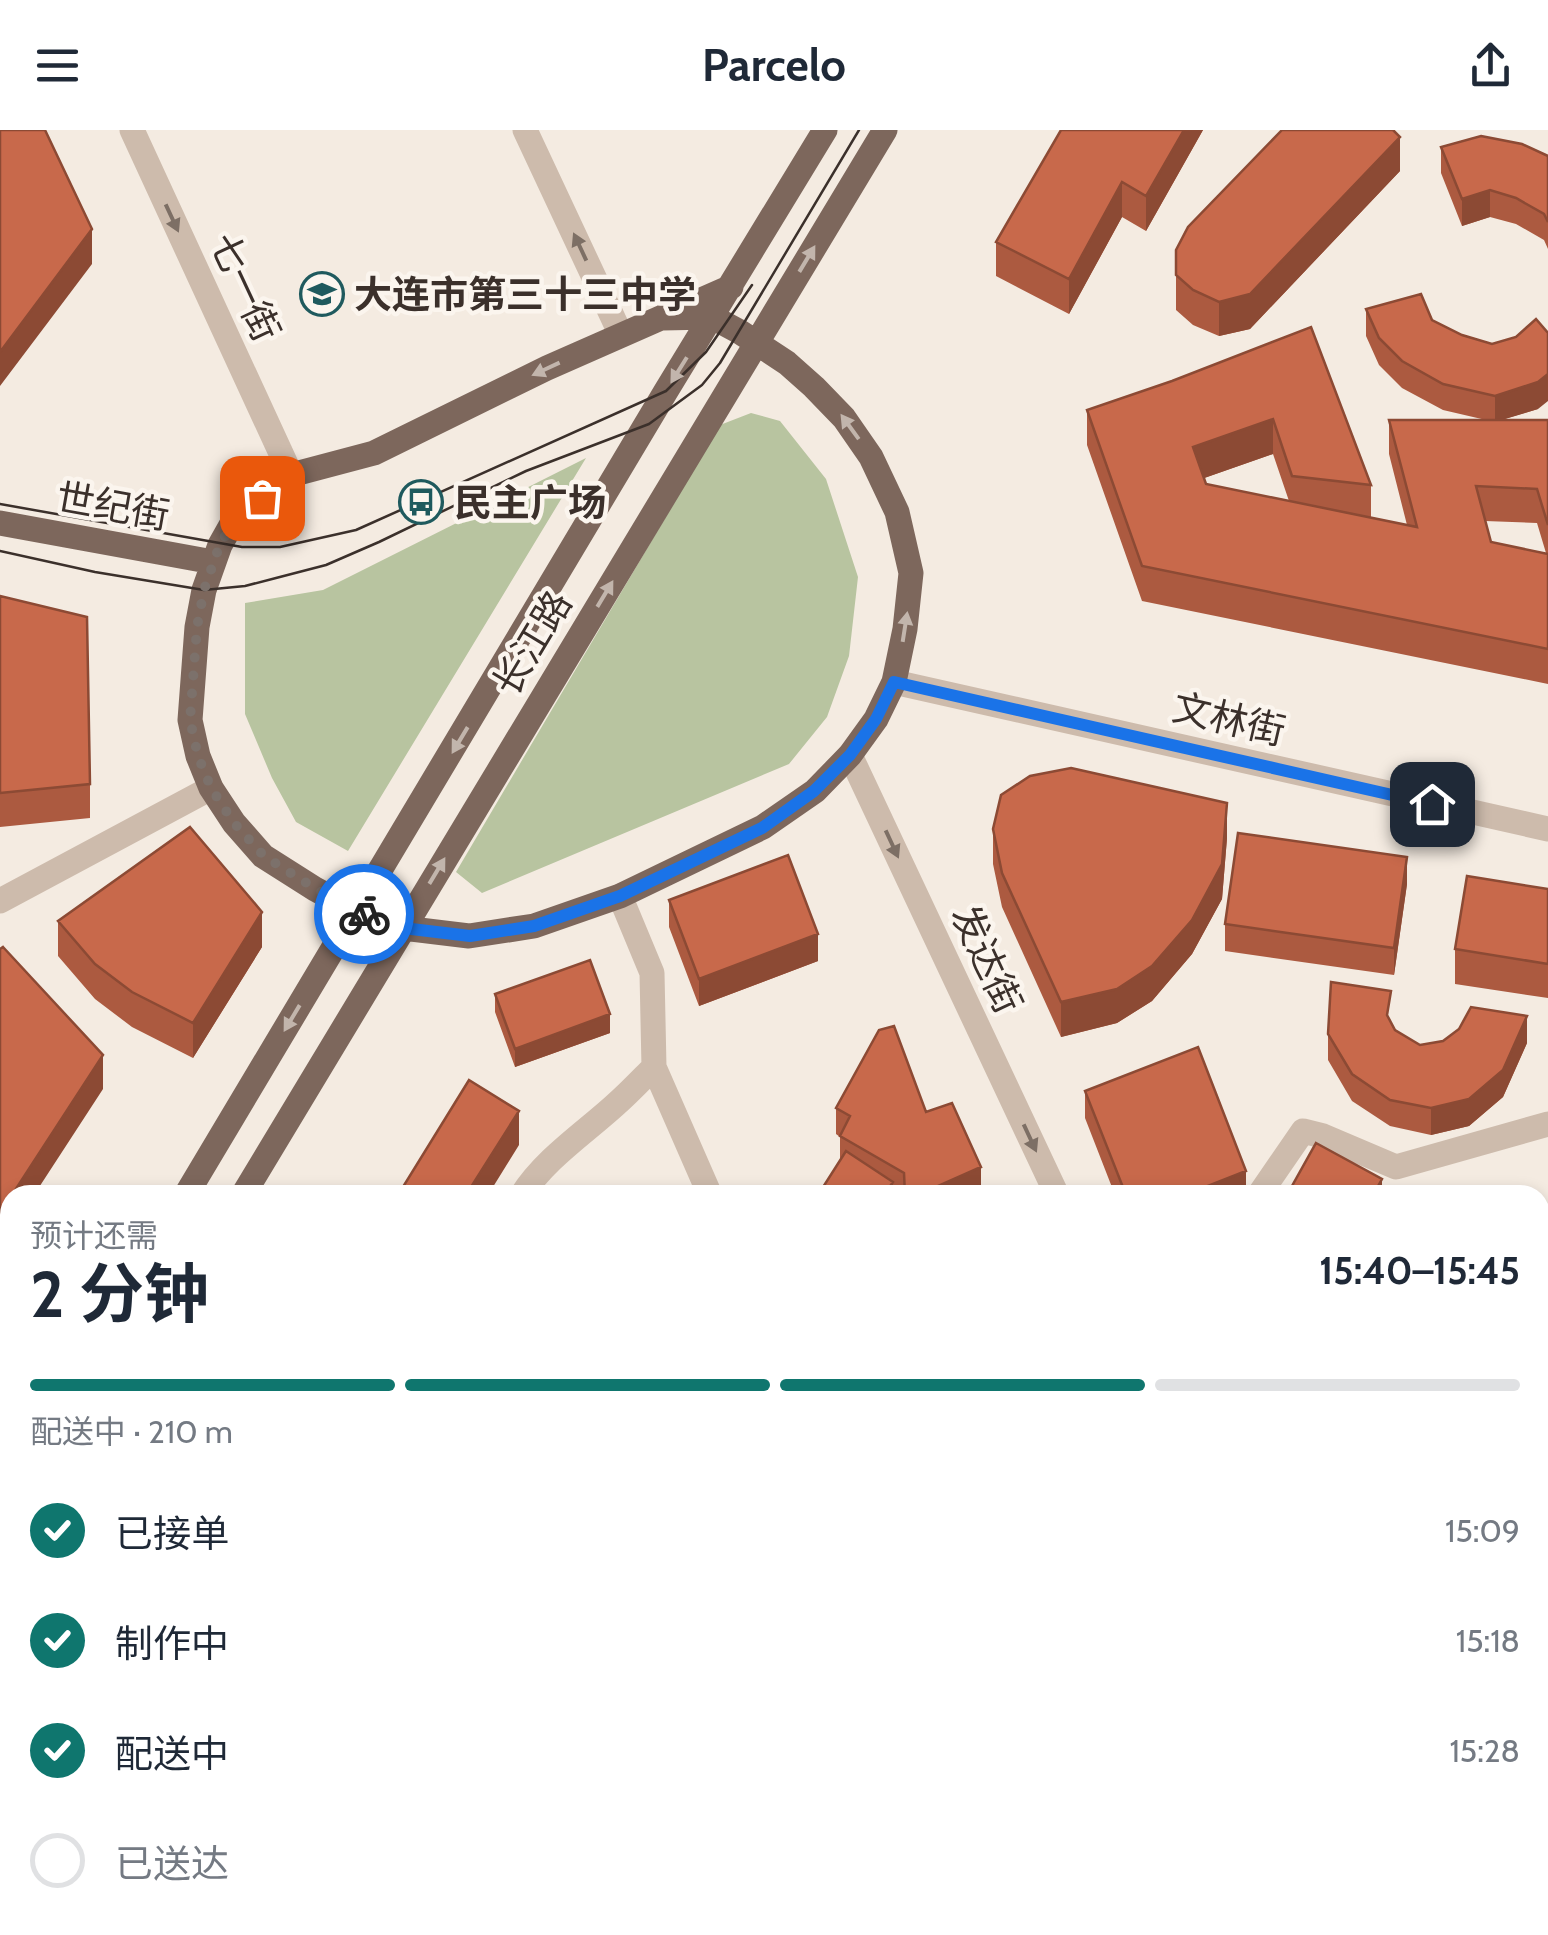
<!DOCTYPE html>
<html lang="zh">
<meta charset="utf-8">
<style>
:root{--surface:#fff;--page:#f6f6f7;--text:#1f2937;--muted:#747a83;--line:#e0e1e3;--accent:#0f766e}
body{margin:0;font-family:Cabin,"Noto Sans SC",sans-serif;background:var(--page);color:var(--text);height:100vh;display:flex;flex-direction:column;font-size:38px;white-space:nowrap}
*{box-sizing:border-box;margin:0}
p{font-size:32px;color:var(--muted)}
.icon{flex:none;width:55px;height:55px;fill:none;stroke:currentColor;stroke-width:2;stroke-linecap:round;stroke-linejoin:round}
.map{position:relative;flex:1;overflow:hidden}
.details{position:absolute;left:0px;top:1055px;width:1550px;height:750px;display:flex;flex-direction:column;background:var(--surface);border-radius:30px 30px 0 0;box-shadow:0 5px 15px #0003}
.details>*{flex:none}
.pin{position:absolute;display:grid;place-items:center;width:85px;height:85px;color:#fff;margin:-42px;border-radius:20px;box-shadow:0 5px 15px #0006}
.courier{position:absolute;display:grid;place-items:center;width:100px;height:100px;margin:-50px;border:8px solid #1a73e8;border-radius:50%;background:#fff;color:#222;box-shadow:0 2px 12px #0007}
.overview em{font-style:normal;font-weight:700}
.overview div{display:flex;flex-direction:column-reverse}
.overview{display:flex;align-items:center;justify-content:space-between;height:170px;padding:0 30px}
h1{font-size:65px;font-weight:700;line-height:75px}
.bar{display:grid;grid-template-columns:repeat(4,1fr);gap:15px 10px;align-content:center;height:120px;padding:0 30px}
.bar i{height:12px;border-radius:8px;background:var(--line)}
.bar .on{background:var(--accent)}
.bar p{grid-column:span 4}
ol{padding:0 30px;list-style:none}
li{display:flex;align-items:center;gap:30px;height:110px}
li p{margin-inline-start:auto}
li .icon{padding:10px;border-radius:50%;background:var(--accent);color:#fff;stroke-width:4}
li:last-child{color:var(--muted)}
li i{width:55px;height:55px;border:5px solid var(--line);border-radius:50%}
header{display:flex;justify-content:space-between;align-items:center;height:130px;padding:0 30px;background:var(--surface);font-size:45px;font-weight:700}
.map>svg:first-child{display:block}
</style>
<header><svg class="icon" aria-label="menu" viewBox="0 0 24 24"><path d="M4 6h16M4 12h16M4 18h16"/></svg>Parcelo<svg class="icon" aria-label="share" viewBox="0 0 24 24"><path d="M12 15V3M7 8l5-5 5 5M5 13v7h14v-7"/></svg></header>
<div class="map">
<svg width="1548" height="1805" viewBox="0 0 1548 1805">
<rect width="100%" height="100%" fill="#f4ebe1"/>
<path fill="#b8c4a0" d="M751 283 780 291 826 349 858 447 849 526 827 587 789 634 482 763 456 742 720 295Z
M586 328 348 721 296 692 272 648 245 584V473L323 460Z"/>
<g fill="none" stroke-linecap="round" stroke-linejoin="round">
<path stroke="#cdbbac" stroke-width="25" d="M132 0 291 345
M525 0 621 205
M894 552 1548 699
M850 625 1057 1065
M620 766 652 843 654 937 710 1065
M0 771 211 658
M522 1065C544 1030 583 1004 614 976 628 964 641 950 654 937
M1259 1065 1303 1001 1323 1006 1396 1037 1548 994
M1540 1664 1548 1659
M956 1795 961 1805
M1462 1795 1468 1805
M874 1805 897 1795
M1224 1805 1240 1795"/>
<path stroke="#7d675c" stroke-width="25" d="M662 188 712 187 740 202 787 233 814 257 844 288 871 327 897 382 911 443 905 499 894 552 876 589 850 625 815 661 763 697 620 766 534 796 469 806 403 798 356 781 315 759 263 726 234 693 211 658 198 626 190 590 197 497 204 460 220 415 233 392 291 345 374 323 547 238 731 157
M0 393 213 432
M186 1065 666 261 825 0
M243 1065 885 0
M0 1374 10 1358
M0 1468 10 1452"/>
<path stroke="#5c4a42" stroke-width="30" d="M1540 1786 1548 1784
M1492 1805 1513 1795"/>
<path stroke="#3b302b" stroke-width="2.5" d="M0 374 242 417H280L356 400 666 261 706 222 752 155
M0 421 95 442 204 460 245 456 276 448 326 435 379 412 526 341 649 294 702 255 720 233 859 0"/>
</g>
<path fill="#ac5a40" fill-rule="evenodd" d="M1061 0H1203L1146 101 1122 87 1069 184 996 146V112Z
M1398 5 1400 41 1250 199 1219 206 1193 195 1176 180V120Z
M1441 17 1548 26V119L1544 110 1516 94 1490 87 1462 96 1441 43Z
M1366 179 1432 190 1538 279 1501 290H1548V554L1142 471 1087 315V280L1172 251 1311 197 1371 355V387L1407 395 1389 324V290H1486L1443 280 1402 258 1379 235 1366 206ZM1273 324 1289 371 1206 354 1204 348ZM1485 391 1537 393 1546 423 1491 412Z
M0 466 90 654V688L0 697Z
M993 699 1227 708 1222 769 1192 824 1152 871 1117 893 1061 907 1002 777 993 734Z
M1407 754 1394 845 1225 821V794Z
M1548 759V868L1455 854V819Z
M669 770 818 831 699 876 669 797Z
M58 791 262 817 193 928 132 897 95 869 58 826Z
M495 864 610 903 515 937 495 882Z
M1390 891 1395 900 1420 915 1527 913 1503 967 1469 996 1431 1005 1390 996 1352 971 1328 930V904Z
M1085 961 1246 1065H1115L1085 988Z
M836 978 926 982 981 1064 896 1065 893 1063V1065L840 1030V1007L836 1004Z
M330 1795H499L519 1805H336Z
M689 1795H730L713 1805H694Z"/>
<path fill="#8c4a34" d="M1184 0H1203L1146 101V66Z
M1400 7V41L1250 199 1219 206V172Z
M1122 52V87L1069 184V149Z
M1490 60V87L1462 96V69Z
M92 99V134L0 256V222Z
M1548 244V271L1538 279 1495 292V266Z
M1273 289V324L1193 352V317Z
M1227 673V708L1222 769 1192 824 1152 871 1117 893 1061 907V872Z
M1407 727V754L1394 845V818Z
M262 782V817L193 928V893Z
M818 804V831L699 876V849Z
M610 884V903L515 937V919Z
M1527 886V913L1503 967 1469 996 1431 1005V978Z
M103 925V959L34 1065H12Z
M519 981V1015L488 1065H466Z
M981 1037V1064L918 1065Z
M1246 1041V1065H1185Z
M1382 1049V1065H1373Z
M893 1052V1065H884Z
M10 1068V1102L0 1118V1083Z
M10 1647V1682L0 1698V1663Z
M699 1795H730L713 1805H699Z"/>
<path fill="#c8694b" stroke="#8c4a34" stroke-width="2.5" d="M0 0H45L92 99 0 222Z
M1061 0H1184L1146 66 1122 52 1069 149 996 112Z
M1282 0H1393L1400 7 1250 164 1219 172 1193 160 1176 145V120L1188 97Z
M1481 6 1522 14 1548 26V92L1544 84 1516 68 1490 60 1462 69 1441 17Z
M1421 164 1432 190 1462 205 1492 214 1516 207 1536 189 1548 203V244L1538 252 1495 266 1443 254 1402 231 1379 208 1366 179Z
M1311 197 1371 355 1292 346 1273 289 1193 317 1206 354 1417 397 1389 290H1548V395L1537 359 1476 356 1491 412 1548 424V519L1142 436 1087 280 1172 251Z
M0 466 87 487 90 654 0 663Z
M1071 638 1227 673 1222 734 1192 790 1152 836 1117 859 1061 872 1002 743 993 699 1001 665 1030 646Z
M190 697 262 782 193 893 132 862 95 834 58 791Z
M1238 703 1407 727 1394 818 1225 794Z
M788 725 818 804 699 849 669 770Z
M1467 746 1548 759V834L1455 819Z
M3 817 103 925 12 1065H10V1068L0 1083V819Z
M590 830 610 884 515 919 495 864Z
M1331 852 1391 861 1387 885 1395 900 1420 915 1443 911 1459 899 1471 877 1527 886 1503 940 1469 969 1431 978 1390 970 1352 944 1328 904Z
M894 896 926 982 952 973 981 1037 918 1065H905L904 1043 840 1006 850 986 836 978 879 900Z
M1198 917 1246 1041 1185 1065H1126L1085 961Z
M469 950 519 981 466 1065H398Z
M1316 1013 1382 1049 1373 1065H1287Z
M846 1021 893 1052 884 1065H818Z
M10 1515V1647L0 1663V1531Z
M352 1795H499L519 1805H359Z"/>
<defs><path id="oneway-solid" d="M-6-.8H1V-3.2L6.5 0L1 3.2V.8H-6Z" transform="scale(2.5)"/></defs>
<g fill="#7d6f65">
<use href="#oneway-solid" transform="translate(172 88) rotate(65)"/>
<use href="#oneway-solid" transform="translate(580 117) rotate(-115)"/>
<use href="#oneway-solid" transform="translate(892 714) rotate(65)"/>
<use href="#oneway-solid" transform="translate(1030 1008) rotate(65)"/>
</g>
<g fill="#c2b5ac">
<use href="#oneway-solid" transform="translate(807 129) rotate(-59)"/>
<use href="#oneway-solid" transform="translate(546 239) rotate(155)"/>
<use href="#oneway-solid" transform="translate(679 240) rotate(122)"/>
<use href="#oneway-solid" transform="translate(850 297) rotate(-126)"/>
<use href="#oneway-solid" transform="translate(605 464) rotate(-59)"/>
<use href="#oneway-solid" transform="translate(905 497) rotate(-81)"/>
<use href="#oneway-solid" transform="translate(460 610) rotate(121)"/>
<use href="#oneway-solid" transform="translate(437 741) rotate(-59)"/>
<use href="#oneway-solid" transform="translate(292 888) rotate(121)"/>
</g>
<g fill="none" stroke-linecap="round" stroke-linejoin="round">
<path stroke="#7c716b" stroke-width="10" stroke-dasharray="0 18" d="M262 368 234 392 220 414 204 460 197 497 190 590 198 626 211 658 234 693 264 726 316 759 364 784"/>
<path stroke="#1a73e8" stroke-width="12" d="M364 784 403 798 470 806 534 796 620 766 762 698 814 661 850 625 876 589 894 552 1432 674"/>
</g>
<defs>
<g id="school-ring" transform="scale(2.25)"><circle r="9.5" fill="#fbf5ee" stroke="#1f5a5e" stroke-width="1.5"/><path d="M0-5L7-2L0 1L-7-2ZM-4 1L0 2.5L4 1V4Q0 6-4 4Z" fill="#1f5a5e"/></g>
<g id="bus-ring" transform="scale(2.25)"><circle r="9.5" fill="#fbf5ee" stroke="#1f5a5e" stroke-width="1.5"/><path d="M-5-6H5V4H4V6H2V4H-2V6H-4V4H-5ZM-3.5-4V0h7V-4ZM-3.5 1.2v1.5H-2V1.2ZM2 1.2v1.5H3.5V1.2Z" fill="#1f5a5e"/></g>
</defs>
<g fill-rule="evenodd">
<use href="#school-ring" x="322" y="164"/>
<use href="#bus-ring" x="421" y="372"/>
</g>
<g text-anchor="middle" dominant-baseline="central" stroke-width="9" stroke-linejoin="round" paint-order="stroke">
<g font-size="38" fill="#3b302b" stroke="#fbf5ee">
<text transform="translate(245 157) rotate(65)">七一街</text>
<text transform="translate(113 376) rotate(10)">世纪街</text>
<text transform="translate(532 513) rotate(-59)">长江路</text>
<text transform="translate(1229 589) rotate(13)">文林街</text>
<text transform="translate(987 829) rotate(65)">发达街</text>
</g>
<g font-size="38" font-weight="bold" fill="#3b302b" stroke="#fbf5ee" text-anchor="start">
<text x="354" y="164">大连市第三十三中学</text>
<text x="454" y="372">民主广场</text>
</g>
</g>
</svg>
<div class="pin" style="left:262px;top:368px;background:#ea580c"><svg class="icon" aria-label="bag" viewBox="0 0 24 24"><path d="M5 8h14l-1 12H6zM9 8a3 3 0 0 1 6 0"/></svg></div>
<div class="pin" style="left:1432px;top:674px;background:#1f2937"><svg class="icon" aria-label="home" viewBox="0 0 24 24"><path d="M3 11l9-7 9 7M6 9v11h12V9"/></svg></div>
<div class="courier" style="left:364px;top:784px"><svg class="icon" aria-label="bike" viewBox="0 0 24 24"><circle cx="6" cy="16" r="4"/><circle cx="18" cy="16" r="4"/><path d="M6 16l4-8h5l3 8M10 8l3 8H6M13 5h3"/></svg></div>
<section class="details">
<div class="overview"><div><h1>2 分钟</h1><p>预计还需</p></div><em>15:40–15:45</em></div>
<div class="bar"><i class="on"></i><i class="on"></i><i class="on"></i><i></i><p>配送中 · 210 m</p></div>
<ol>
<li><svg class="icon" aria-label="check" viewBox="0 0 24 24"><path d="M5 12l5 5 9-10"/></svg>已接单<p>15:09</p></li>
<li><svg class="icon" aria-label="check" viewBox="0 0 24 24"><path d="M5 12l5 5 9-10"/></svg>制作中<p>15:18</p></li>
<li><svg class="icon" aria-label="check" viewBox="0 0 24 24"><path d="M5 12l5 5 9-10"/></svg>配送中<p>15:28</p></li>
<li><i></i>已送达</li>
</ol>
</section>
</div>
